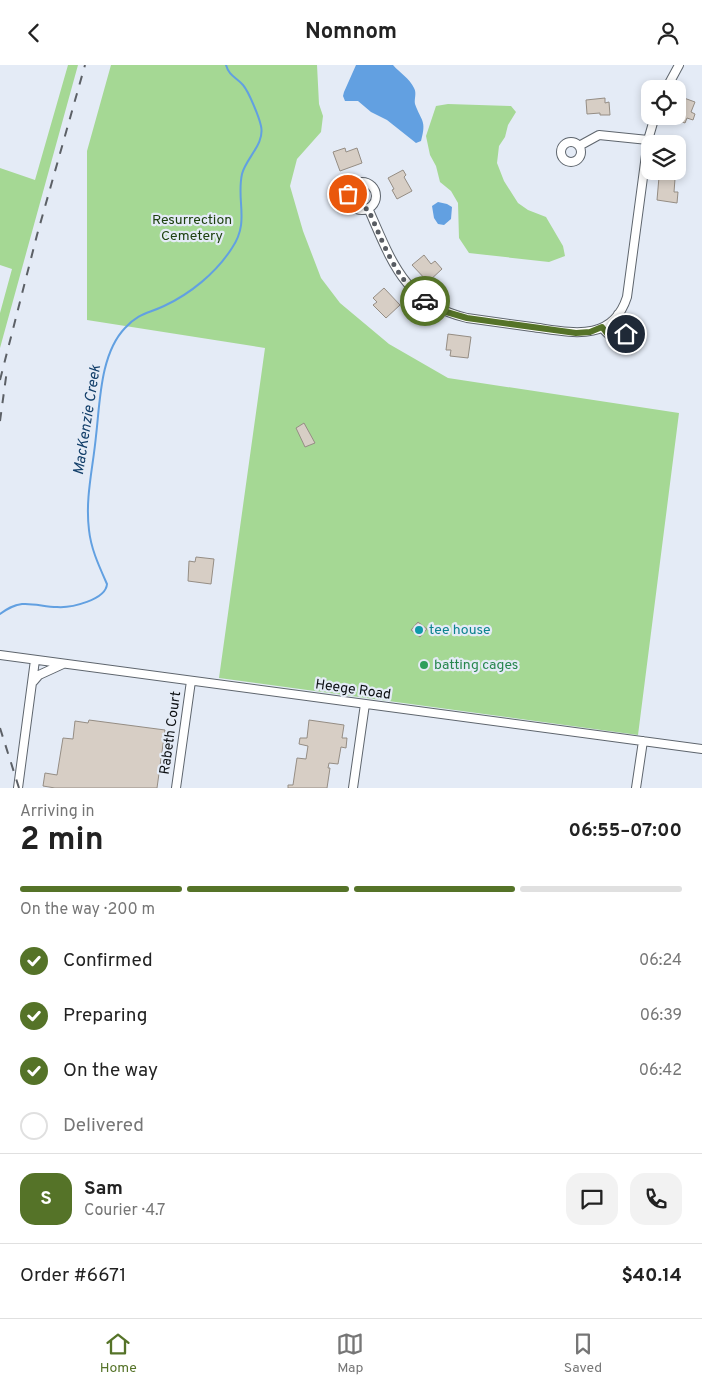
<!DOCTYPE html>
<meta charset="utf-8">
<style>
:root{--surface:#fff;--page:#f2f2f2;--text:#222;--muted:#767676;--line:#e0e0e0;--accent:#557328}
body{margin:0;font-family:Overpass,sans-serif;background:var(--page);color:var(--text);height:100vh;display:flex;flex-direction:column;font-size:19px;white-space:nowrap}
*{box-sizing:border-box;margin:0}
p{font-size:16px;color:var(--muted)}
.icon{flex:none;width:28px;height:28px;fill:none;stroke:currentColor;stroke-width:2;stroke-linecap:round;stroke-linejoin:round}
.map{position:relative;height:723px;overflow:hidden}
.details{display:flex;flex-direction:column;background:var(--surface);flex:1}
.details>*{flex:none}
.fabs{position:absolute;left:641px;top:15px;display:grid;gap:10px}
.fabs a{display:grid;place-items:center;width:45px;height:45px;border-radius:10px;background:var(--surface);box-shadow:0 2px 8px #0003;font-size:25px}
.pin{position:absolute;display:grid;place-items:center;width:42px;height:42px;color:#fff;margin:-21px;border:2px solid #fff;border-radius:50%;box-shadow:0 1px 5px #0007}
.courier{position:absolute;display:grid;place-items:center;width:50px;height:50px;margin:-25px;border:4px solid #557328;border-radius:50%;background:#fff;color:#222;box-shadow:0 1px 6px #0007}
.head em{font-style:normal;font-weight:700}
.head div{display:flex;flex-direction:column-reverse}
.head{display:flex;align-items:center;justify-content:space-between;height:85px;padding:0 20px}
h1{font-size:32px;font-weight:700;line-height:38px}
.bar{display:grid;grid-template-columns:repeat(4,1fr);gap:8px 5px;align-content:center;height:60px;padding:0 20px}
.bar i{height:6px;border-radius:4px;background:var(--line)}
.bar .current{background:var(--accent)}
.bar p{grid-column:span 4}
.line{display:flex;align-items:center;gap:12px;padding:0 20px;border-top:1px solid var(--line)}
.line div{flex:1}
.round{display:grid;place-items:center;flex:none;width:52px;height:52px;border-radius:15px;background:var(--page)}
ol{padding:0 20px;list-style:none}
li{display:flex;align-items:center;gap:15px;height:55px}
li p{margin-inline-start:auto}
li .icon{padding:5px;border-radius:50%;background:var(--accent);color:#fff;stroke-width:4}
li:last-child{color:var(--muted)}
li i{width:28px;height:28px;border:2px solid var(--line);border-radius:50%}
header{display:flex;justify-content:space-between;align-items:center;height:65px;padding:0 20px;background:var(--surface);font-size:22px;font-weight:700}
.dock{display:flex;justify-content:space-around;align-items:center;height:70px;border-top:1px solid var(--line);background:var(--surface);font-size:14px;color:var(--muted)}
.dock a{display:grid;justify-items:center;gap:2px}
.dock .current{color:var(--accent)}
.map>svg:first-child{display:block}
</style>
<header><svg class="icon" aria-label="back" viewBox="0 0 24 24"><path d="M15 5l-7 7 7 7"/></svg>Nomnom<svg class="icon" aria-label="person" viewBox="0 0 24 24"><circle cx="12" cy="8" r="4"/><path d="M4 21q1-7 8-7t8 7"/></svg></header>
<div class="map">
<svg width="702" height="723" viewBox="0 0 702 723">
<rect width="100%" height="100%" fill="#e4ebf6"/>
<path fill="#a5d894" d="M68 0H78L0 283V248L12 204 0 200V103L35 115Z
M111 0H317L319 39 323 51 321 67 297 94 290 121 303 166 321 213 340 238 389 279 448 313 679 348 638 670 219 613 265 283 87 255V86Z
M448 39 511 41 516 47 508 60 505 72 499 81 497 98 504 116 518 138 528 145 546 152 563 181 565 191 549 197 469 188 459 173 458 138 451 126 440 117 436 101 430 90 426 71 436 41Z"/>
<path fill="#62a0e1" d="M356 0H393C399 7 410 14 414 23 417 28 414 34 415 39 421 56 427 55 421 76L416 78 387 55 371 47 358 36H345L343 31 344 27Z
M438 137 447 139 452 142 451 154 444 160 438 159 434 153 432 141Z"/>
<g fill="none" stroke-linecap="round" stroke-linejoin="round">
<path stroke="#62a0e1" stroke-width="2" d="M0 549C7 544 13 540 22 539 34 538 45 542 57 542 71 543 106 535 107 519 99 501 91 484 89 465 85 433 93 403 96 371 100 338 100 289 125 263 139 248 147 249 164 241 190 229 216 208 232 183 250 157 236 136 242 109 246 93 265 79 261 61 259 52 249 27 243 20 236 12 229 11 226 0"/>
</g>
<path fill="#d7cec5" stroke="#958d84" d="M605 33V38L609 37 610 50H600V48L587 49 586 35Z
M678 33 683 35 684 33 695 37 691 47 695 49 693 55 687 53 685 58 671 52 678 51Z
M345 83 346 87 357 83 362 98 340 106 333 87Z
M403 105 406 110 404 112 412 126 397 134 392 125 394 124 388 113Z
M659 112 675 114 674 127H678L677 138 657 135Z
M424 190 431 199 435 196 442 204 428 217 412 200Z
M384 223 400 240 386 253 373 240 377 237 373 233Z
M448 269 471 272 468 293 450 291 451 285H446Z
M304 358 315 378 305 382 296 363Z
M196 492 214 494 211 519 188 516 189 496 195 497Z
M418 557 427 564 420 572 411 565Z
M89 655 165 665 157 723H55L43 721 45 708 57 710 63 673 73 674 75 656 88 658Z
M309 655 344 660 342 673H347L346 683 341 682 338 699 329 698 328 703H330L327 723H288V720H293L297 693 306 694 308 681 299 679 300 673H307Z"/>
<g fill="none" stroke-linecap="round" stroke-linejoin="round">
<g stroke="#5e656d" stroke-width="10">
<path id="minor" d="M666 24 679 0
M561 87a10 10 0 1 1 20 0a10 10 0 1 1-20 0Z
M579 81 599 70 648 75
M348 131a14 14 0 1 1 28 0a14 14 0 1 1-28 0Z
M368 143C392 197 404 238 467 253 489 256 511 259 532 262 569 267 612 279 627 232L648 75 655 51
M602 263 613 274C621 275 631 269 626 259 624 256 621 252 618 249
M0 590 702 684
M33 617 39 610 63 599
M18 723 35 595
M176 723 191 616
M353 723 365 639
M636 723 643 676"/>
</g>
<use href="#minor" stroke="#fff" stroke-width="8"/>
<path stroke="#5c6066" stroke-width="2" stroke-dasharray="9 9" stroke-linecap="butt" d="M0 315 37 170 85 0
M0 356 7 305
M0 663 19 723"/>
</g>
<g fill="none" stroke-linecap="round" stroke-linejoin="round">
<path stroke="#585c62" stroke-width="5" stroke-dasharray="0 9" d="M348 129 350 137 356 143 368 144C383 177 395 214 425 236"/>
<path stroke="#557328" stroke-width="6" d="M425 236 443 246 467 253 576 268 590 267 602 262 609 271 618 275 626 269"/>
</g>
<circle fill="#0f9aa8" stroke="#e4ebf6" stroke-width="2" cx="419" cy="565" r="5"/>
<circle fill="#2e9e5b" stroke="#e4ebf6" stroke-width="2" cx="424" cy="600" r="5"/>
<g text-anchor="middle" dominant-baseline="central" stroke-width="4.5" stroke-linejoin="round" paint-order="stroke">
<g font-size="14" fill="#1e4210" stroke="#e4ebf6">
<text x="192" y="155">Resurrection<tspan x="192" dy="16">Cemetery</tspan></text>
</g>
<g font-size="14" fill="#0d838f" stroke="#e4ebf6" text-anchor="start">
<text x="429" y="565">tee house</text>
</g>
<g font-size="14" fill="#27864d" stroke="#e4ebf6" text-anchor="start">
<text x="434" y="600">batting cages</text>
</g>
<g font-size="14" fill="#0c0f12" stroke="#e4ebf6">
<text transform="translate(353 625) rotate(8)">Heege Road</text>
<text transform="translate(171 668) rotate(-82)">Rabeth Court</text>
</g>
<g font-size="15" font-style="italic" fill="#14406b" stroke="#e4ebf6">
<text transform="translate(88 355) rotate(-81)">MacKenzie Creek</text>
</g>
</g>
</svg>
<div class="fabs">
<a><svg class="icon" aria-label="locate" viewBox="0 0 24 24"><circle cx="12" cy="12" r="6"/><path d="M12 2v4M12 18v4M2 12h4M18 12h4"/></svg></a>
<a><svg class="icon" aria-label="layers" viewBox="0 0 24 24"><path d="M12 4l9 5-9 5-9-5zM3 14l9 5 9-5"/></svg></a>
</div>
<div class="pin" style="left:348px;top:129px;background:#ea580c"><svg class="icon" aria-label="bag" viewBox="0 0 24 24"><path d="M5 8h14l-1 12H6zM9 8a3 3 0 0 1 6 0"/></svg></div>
<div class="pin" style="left:626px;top:269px;background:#1f2937"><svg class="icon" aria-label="home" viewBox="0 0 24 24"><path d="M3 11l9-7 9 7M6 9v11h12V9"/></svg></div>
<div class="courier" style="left:425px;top:236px"><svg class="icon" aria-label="car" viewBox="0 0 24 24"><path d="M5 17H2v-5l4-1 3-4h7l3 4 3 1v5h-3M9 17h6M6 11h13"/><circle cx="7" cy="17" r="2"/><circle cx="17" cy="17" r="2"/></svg></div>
</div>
<section class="details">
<div class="head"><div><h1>2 min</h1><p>Arriving in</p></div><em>06:55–07:00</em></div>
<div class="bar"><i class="current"></i><i class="current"></i><i class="current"></i><i></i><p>On the way · 200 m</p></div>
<ol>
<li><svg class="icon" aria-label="check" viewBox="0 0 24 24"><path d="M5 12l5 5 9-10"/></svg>Confirmed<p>06:24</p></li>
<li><svg class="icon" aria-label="check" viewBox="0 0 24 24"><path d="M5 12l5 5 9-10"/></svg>Preparing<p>06:39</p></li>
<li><svg class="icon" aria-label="check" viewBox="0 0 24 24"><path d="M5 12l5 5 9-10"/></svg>On the way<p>06:42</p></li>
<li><i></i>Delivered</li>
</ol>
<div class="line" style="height:90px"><b class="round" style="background:var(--accent);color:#fff">S</b><div><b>Sam</b><p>Courier · 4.7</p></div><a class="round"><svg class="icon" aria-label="chat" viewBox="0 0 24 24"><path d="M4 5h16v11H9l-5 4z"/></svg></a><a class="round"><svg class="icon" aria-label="phone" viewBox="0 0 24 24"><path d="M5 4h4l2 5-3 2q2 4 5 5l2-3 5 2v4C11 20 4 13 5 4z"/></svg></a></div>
<div class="line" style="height:65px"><div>Order #6671</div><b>$40.14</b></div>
</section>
<nav class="dock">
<a class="current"><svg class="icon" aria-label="home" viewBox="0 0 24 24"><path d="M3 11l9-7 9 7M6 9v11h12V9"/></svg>Home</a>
<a><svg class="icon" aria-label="map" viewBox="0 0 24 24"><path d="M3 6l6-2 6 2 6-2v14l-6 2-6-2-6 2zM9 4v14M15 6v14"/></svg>Map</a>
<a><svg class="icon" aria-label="saved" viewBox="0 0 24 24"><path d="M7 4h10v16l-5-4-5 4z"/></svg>Saved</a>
</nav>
